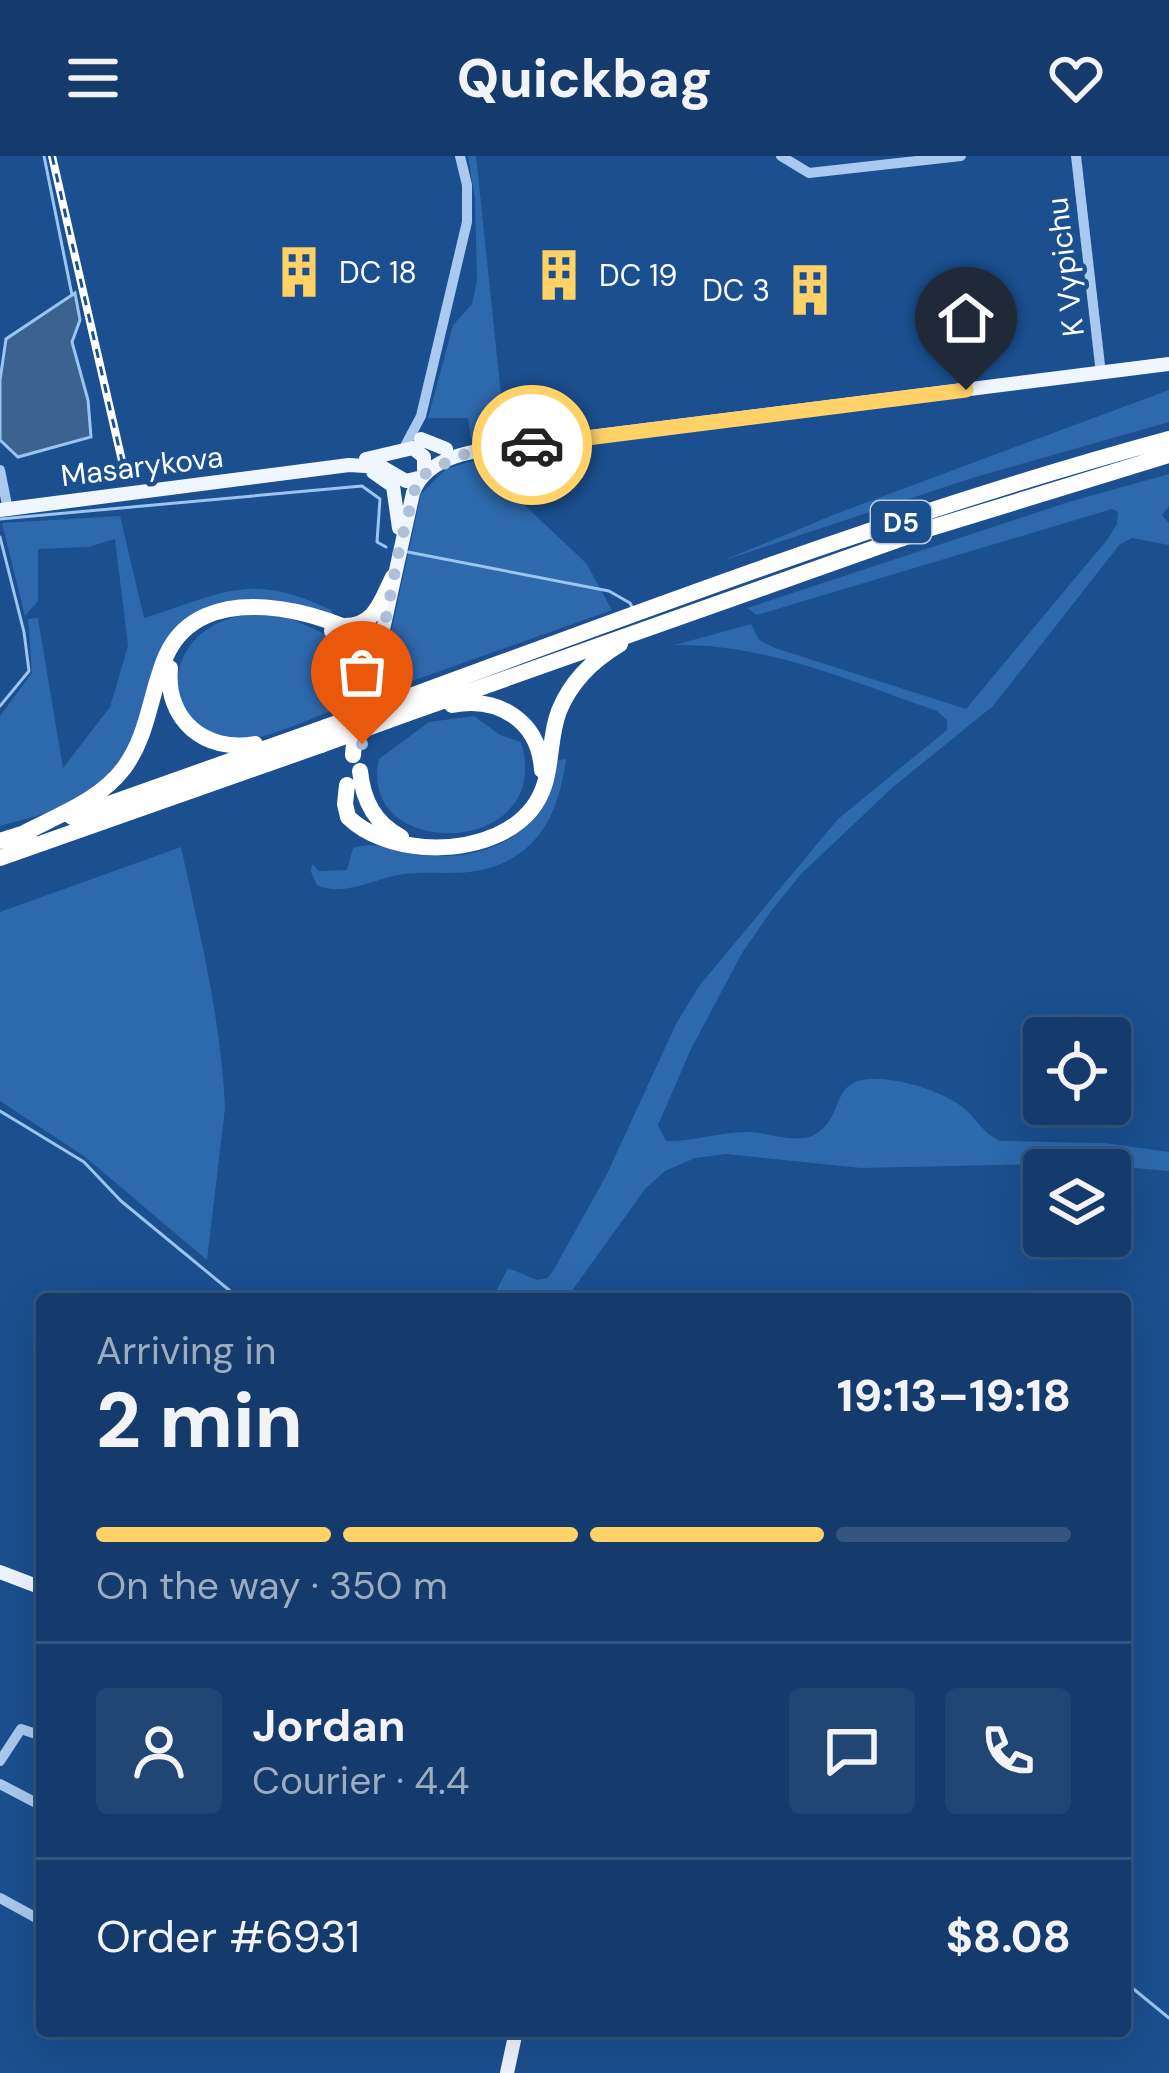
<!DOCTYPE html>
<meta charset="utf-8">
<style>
:root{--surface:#143b6b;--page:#214673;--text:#f1f3f6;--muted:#9dadc1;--line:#33557e;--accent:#ffd166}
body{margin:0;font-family:"DM Sans",sans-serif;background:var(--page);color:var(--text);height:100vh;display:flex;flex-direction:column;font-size:45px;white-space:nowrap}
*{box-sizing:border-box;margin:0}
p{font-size:39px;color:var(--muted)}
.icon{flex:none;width:66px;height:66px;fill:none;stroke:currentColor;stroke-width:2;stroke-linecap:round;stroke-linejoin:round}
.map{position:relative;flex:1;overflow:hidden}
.details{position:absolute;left:36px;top:1137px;width:1095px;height:744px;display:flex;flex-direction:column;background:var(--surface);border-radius:12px;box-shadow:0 12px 48px #0002,0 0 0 3px var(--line)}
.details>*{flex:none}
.fabs{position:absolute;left:1023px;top:861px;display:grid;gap:24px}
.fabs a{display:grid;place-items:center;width:108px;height:108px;border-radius:12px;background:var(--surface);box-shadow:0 12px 48px #0002,0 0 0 3px var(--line);font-size:60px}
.pin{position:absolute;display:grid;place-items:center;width:102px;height:102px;color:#fff;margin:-123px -51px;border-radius:50% 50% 50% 0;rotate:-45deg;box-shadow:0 0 12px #0007}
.pin .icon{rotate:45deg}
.courier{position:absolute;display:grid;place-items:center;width:120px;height:120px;margin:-60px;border:9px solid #ffd166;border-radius:50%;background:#fff;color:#222;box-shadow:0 3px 15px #0007}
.overview em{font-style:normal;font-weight:800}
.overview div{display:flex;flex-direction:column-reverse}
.overview{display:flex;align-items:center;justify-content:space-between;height:204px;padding:0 60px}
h1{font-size:78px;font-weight:800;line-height:90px}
.bar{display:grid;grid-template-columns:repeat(4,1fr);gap:18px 12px;align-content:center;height:144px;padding:0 60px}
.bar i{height:15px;border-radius:9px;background:var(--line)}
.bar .active{background:var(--accent)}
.bar p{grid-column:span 4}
.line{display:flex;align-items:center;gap:30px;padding:0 60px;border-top:3px solid var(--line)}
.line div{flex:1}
.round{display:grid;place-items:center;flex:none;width:126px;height:126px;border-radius:12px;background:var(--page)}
header{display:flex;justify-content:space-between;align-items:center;height:156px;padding:0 60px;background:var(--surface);font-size:54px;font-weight:800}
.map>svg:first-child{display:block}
</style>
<header><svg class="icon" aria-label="menu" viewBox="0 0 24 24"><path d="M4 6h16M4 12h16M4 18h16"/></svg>Quickbag<svg class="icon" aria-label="heart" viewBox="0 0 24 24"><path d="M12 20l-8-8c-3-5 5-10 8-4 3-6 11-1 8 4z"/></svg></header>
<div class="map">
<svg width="1169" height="1917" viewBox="0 0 1169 1917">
<rect width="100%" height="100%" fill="#1b4f8f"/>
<path fill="#2e69ad" d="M468 0H476L505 277 471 282 468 262H428L453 169 472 148 477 124 475 43Z
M1169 234V266L972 322 722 405 838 357Z
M493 299 520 345 586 407 612 454 378 537 421 338 446 313Z
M1169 318V350L1162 359 1169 367V389L1132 382 1120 388 993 550 893 631 801 718 771 755 742 797 691 893 658 969 666 985C694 986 721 975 750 976 769 977 796 988 814 979 851 959 822 912 897 925 919 929 949 939 966 954 978 965 984 978 1000 985L1104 987 1169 996V1015L1083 1007 861 1012 726 998 695 1002 665 1015 645 1033 566 1143H492L508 1112 537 1124 547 1122 553 1115 607 1018 676 868 699 830 838 663 947 574V564L937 555C853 526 765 487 675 489L751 468 759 484 775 492 966 553 1107 384 1117 368 1118 356 1112 353 757 459 747 452 1072 345Z
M120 360 144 462C225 437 249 415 331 454L335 461C277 447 242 430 188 465 159 530 139 609 72 646 51 658 23 663 0 670V560L32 517 28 463 38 462 63 612 110 551 128 490 115 383 88 391 38 393V445L25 460 2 367Z
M285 460 325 478 348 505 350 547C326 557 257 587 234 586 163 583 156 487 228 463 244 457 268 460 285 460Z
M474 560 500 579 521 586C557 702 355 707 379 603L429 566Z
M566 603C559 656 540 700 482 714 455 720 426 714 398 719 372 724 342 741 317 729L311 716 312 708 319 715 347 714 353 692C374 685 386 693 407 697 450 706 509 698 536 658 545 644 549 622 554 605Z
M181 691C200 778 221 863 225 952L207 1104 84 1000 0 945V756Z"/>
<path fill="#3c6290" stroke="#9cc4f0" stroke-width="3" d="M75 137 80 164 72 186 88 244 91 281 18 301 0 284V224L6 183Z"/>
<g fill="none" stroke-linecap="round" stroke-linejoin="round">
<path stroke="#9cc4f0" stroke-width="3" d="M44 0 72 139
M0 363 362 330 380 343 377 386 386 391
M0 381 24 476 29 515 0 550
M408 396 609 435 630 447 633 453
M0 955 84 1006 121 1045 240 1143
M1125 1826 1169 1862"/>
<path stroke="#a9c9ee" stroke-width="10" d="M781 0 809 17 961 0
M1076 0 1101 218
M404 292 421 260 467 66V29L460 0
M0 314 8 354
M0 1605 21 1573 42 1580
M0 1628 42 1650
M0 1742 42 1765"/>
<path stroke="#f0f6ff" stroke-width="14" d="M421 283 446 293
M366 303 413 292 424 301V316
M373 316 393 330 399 372
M0 354 349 309 382 311 406 325 418 322
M364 560 413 337C431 288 506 294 550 286L1169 208
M0 1416 42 1432
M507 1917 516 1875"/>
<path stroke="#fff" stroke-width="16" d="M345 470C375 470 381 445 393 421
M332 475C367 511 357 553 353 599
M170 512C165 564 205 597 255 588
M408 541C659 449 910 353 1169 283
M452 549C499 540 539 565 542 614
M406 558 934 371 1169 299
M360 615C363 644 374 667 401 681
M347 629 345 648 348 661C367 680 398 689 424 691 471 694 530 678 545 627 552 603 550 578 559 555 571 525 593 504 620 488
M72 661 326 571
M24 677C59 659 100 644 124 612 149 578 150 537 166 500 201 420 325 454 380 489
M0 685 31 675
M0 702 321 589"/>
<g stroke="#fff" stroke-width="8">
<path id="rail" d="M52 0 125 318"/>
</g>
<use href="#rail" stroke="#1b4f8f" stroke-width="3" stroke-dasharray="9" stroke-linecap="butt"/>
<path stroke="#fff" stroke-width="16" d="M326 571 408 541
M321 589 406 558"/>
</g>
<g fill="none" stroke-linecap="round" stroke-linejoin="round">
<path stroke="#afc1d8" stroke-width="12" stroke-dasharray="0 21.6" d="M362 588 400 389 418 322 460 299 532 289"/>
<path stroke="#ffd166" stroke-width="15" d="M532 289 966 234"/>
</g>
<defs>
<g id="building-bare" transform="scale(4.14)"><path d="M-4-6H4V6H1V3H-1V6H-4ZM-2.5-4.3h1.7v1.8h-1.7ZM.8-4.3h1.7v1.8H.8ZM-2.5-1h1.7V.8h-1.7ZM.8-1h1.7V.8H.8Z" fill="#ffd166" stroke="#1b4f8f" stroke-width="2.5" paint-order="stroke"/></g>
</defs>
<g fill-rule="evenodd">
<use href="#building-bare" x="299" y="116"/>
<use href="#building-bare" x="559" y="119"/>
<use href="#building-bare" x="810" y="134"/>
</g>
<g text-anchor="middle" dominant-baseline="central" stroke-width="9" stroke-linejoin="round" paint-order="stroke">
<rect fill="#1b4f8f" stroke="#bbcadd" stroke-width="3" x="871" y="345" width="60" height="42" rx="9"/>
<g font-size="27" font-weight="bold" fill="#fff">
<text x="901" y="366">D5</text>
</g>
<g font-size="30" fill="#fff" stroke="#1b4f8f">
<text transform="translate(1065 111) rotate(-97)">K Vypichu</text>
<text transform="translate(142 310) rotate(-7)">Masarykova</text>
</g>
<g font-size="30" fill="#fff" stroke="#1b4f8f" text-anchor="start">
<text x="339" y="116">DC 18</text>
<text x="599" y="119">DC 19</text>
<text x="770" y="134" text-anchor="end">DC 3</text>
</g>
</g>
</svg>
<div class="fabs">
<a><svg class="icon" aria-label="locate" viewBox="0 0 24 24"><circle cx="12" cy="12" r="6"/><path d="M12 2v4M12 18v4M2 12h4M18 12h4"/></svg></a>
<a><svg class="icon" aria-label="layers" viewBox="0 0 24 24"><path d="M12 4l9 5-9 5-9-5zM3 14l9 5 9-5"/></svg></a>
</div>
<div class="pin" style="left:362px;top:588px;background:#ea580c"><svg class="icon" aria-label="bag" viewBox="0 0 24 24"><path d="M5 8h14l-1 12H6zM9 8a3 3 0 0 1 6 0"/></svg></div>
<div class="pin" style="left:966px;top:234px;background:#1f2937"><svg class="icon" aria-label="home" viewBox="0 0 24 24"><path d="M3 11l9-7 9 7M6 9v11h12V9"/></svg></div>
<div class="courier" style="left:532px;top:289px"><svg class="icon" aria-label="car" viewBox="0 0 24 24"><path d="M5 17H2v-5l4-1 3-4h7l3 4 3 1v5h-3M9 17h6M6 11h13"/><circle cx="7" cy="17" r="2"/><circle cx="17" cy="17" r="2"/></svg></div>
<section class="details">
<div class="overview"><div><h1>2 min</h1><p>Arriving in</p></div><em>19:13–19:18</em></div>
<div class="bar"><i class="active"></i><i class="active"></i><i class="active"></i><i></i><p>On the way · 350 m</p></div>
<div class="line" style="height:216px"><a class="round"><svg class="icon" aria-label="person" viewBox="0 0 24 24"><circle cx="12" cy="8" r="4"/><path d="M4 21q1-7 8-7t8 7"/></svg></a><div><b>Jordan</b><p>Courier · 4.4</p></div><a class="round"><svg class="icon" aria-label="chat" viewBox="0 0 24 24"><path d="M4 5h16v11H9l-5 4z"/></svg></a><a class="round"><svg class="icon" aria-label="phone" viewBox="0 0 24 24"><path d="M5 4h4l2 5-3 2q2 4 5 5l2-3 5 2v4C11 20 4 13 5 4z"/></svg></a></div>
<div class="line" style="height:156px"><div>Order #6931</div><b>$8.08</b></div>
</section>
</div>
